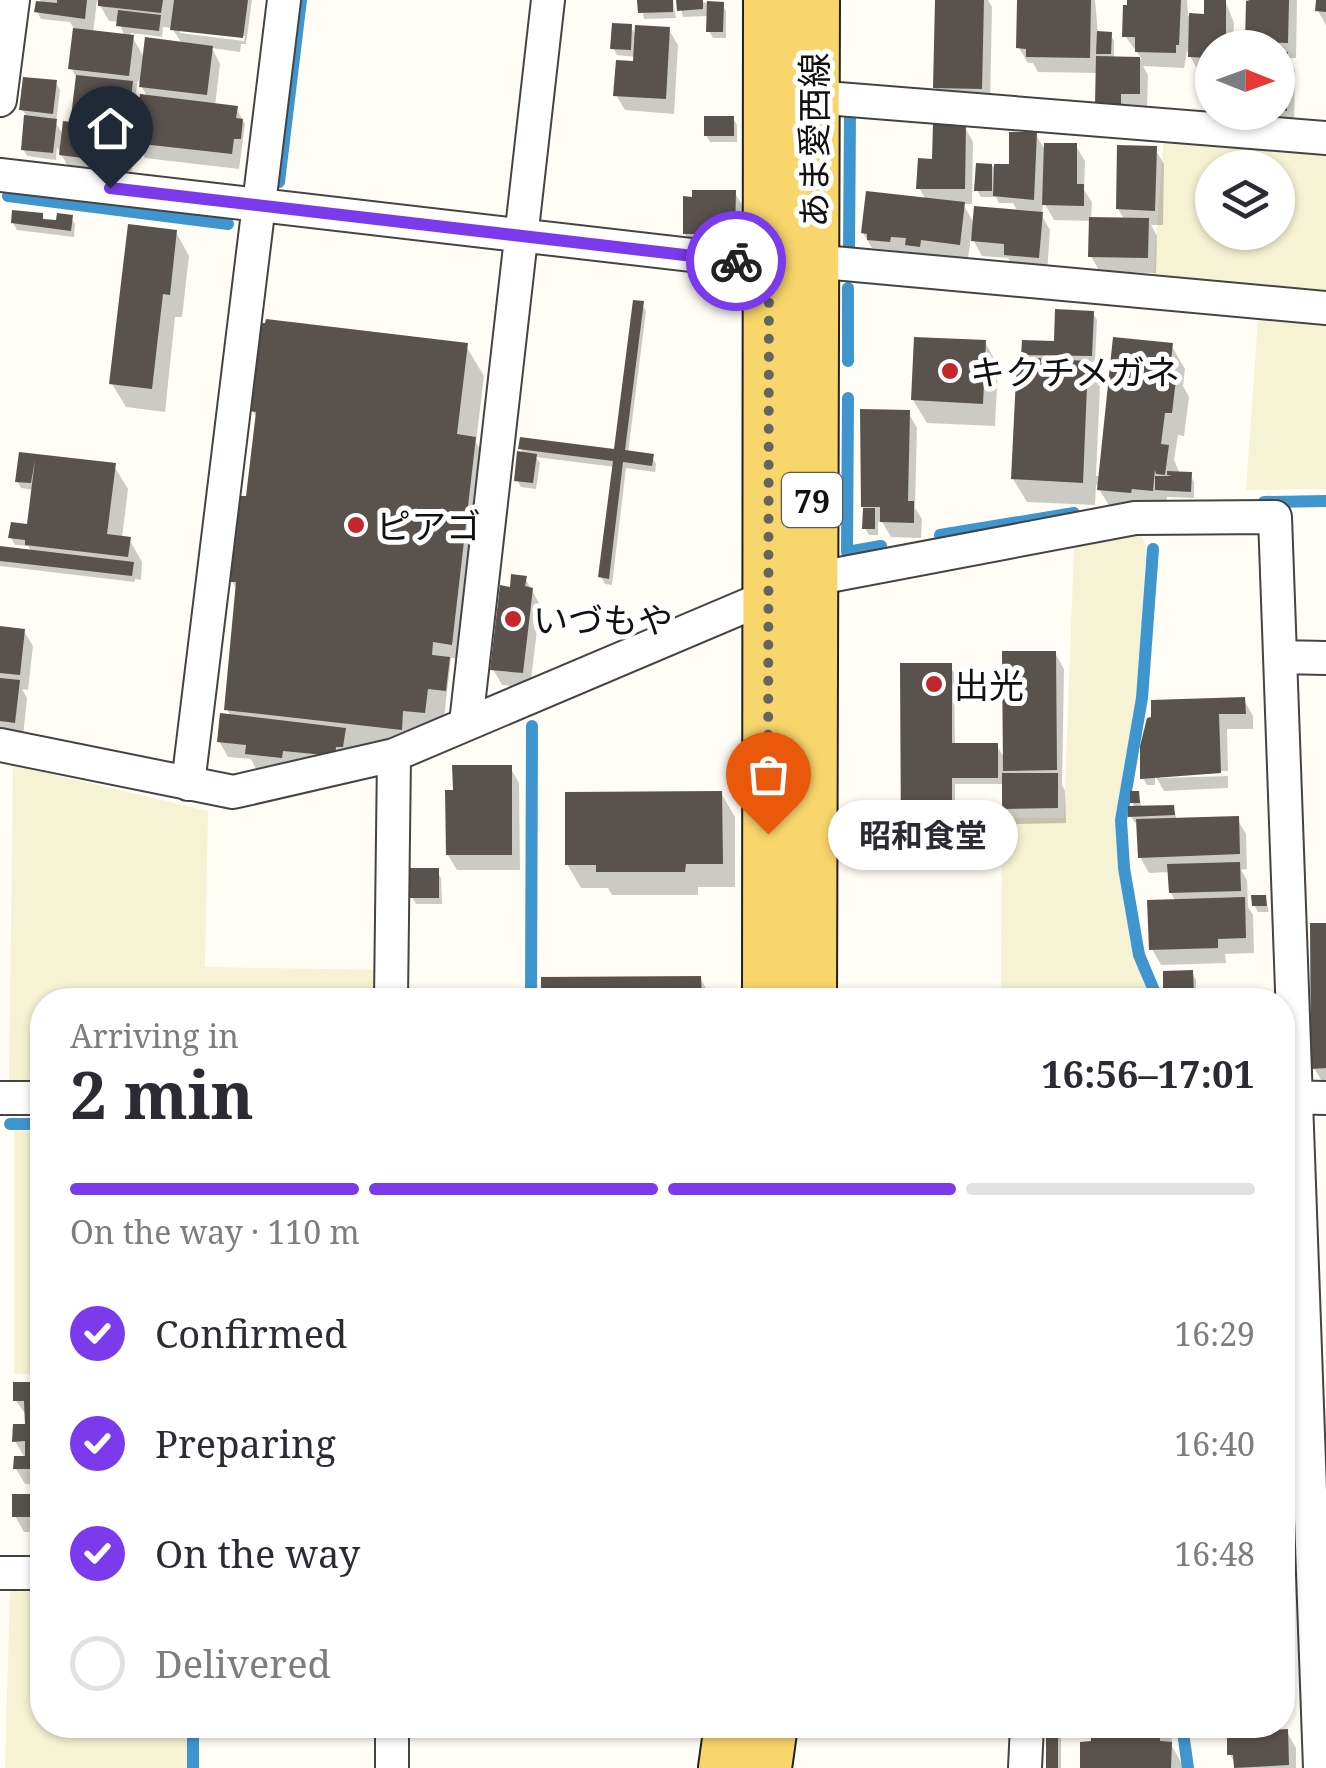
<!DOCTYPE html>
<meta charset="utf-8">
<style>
:root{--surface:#fff;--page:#f2f2f3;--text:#2b2b33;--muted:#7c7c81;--line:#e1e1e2;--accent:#7c3aed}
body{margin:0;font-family:"Noto Serif","Noto Sans JP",serif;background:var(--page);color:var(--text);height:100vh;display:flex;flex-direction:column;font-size:38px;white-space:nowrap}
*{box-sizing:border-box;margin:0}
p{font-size:32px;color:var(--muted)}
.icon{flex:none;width:55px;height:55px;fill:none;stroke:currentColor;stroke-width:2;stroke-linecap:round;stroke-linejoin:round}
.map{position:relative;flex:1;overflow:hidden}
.details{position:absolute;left:30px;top:988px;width:1265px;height:750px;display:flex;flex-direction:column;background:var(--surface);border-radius:40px;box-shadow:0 2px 8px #0004}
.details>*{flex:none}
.needle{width:65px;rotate:91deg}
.buttons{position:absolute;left:1195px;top:30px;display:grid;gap:20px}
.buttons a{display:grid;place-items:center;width:100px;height:100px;border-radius:50%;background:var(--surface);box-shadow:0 2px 8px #0004;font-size:50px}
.pin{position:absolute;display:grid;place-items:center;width:85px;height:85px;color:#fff;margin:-102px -42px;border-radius:50% 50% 50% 0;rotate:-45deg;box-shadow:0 0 10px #0007}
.pin .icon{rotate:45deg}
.courier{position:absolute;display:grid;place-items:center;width:100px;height:100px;margin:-50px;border:8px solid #7c3aed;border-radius:50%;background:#fff;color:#222;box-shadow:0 2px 12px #0007}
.bubble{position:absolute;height:70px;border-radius:35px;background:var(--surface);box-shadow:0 2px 8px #0004;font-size:32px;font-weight:700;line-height:70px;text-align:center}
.summary em{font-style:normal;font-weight:700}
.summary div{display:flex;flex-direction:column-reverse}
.summary{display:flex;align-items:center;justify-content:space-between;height:170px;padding:0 40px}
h1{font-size:65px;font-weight:700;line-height:75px}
.bar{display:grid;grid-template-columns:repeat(4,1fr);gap:15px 10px;align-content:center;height:120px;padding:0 40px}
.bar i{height:12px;border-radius:8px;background:var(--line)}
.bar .current{background:var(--accent)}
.bar p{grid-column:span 4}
ol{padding:0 40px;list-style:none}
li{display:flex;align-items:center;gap:30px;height:110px}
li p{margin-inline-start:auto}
li .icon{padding:10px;border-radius:50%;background:var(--accent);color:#fff;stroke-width:4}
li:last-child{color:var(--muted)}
li i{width:55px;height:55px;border:5px solid var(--line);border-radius:50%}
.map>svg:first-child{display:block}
</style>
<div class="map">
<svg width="1326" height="1768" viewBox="0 0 1326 1768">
<rect width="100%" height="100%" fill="#fffdf5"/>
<path fill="#f6f3d4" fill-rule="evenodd" d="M1164 136 1326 150V291L1153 277ZM1212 168H1278V232H1212Z
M1258 320 1326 326V489L1246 490Z
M1141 534 1146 545 1138 695 1117 818 1119 868 1135 957 1154 1000H1001L1002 818H1064L1074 547Z
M13 765 208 811 205 967 379 970 378 1000H42V1087H18L9 1080Z
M14 1131 42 1132V1374H14Z
M10 1591H42V1725H190V1768H5Z"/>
<path fill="#0003" fill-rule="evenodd" d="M40 0H97L93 33 125 37 119 22 109 21 97 0H252L246 44H241L240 52 212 48 220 64 215 106 236 108 245 124 239 169 145 158 135 141 131 177 70 170 57 147 56 160 27 156 23 149 27 117 22 109 56 83 60 90 56 123 63 135 78 125 74 117 78 80 71 68 75 30 70 22 41 19 37 12 42 4ZM163 27 172 28 182 44 148 40V35L162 37ZM180 28 245 36 244 41 180 33ZM130 33 148 35 145 59ZM138 80 148 98 139 97 136 93Z
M640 0H673L676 18 644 19Z
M679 0 722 4 726 11V38H713L709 31V16L683 17Z
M937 0H988L992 7 990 104 944 103 935 87Z
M1020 0H1095L1098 34H1110L1114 41V59H1142L1125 36 1128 0H1187L1188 16H1207V0H1225L1234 23 1233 48H1212V72H1199L1187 51 1184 68 1143 66 1148 75 1147 109 1106 119 1098 73 1038 72 1033 63H1028L1019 48Z
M1253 0H1297L1296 58H1288L1295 70 1294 126 1267 125 1260 112H1278V48H1251L1247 41Z
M1318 0H1326V25L1318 11Z
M631 27 637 37 669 30 678 45 674 114 625 110 616 95 635 64 636 57 617 55 613 48Z
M733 118 737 125V142H710L706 135Z
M964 126 973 142 972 204H963L975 225 1018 212 1013 203H999L996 197H981L974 185H977L978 166 1006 167 1011 176 1036 135 1046 152 1076 146 1085 161 1084 190 1092 202 1091 220H1125L1118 209 1155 149 1164 164 1163 225H1151L1157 236 1156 273 1100 272 1091 256V221L1054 220 1043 201 1042 216 1050 230 1047 273 1015 270 1008 258 982 256 971 236 968 259 872 248 863 233 926 200 919 188 935 161Z
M735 193 744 208 743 249 703 248 693 231V241H689L685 234Z
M42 216 45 221 59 223 71 217 75 224 74 237 17 230 13 223Z
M176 232 189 256 182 317H175L165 412 126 407 112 384Z
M730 286 734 303H717L712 296Z
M642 304 646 311 628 453 652 457 656 464 655 472 626 468 612 585 605 584 601 577 615 467 536 457 540 463 536 489 521 487 517 480 524 455 521 449 616 452Z
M1093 313 1097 320 1095 362H1086L1100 386 1096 476H1100L1171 345 1185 369 1183 386 1189 397 1184 436 1178 435 1174 460 1180 474 1190 475 1194 482V498L1167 497 1165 514 1113 512 1096 484 1095 505 1027 502 1013 479 1027 360 1024 354 1056 344Z
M985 342 998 366 995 426 927 423 913 400Z
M466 346 484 376 476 442 483 455 460 659 451 658 441 743 290 773 256 769 251 759 228 757 219 741 231 717 227 709 238 592 232 581 248 499 258 420 252 410Z
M908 412 917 428 915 508 922 519 921 538 891 537 882 522H878V535H869L865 528 863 506Z
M33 457 37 464 114 466 128 489 122 538 129 539 142 562 141 580 135 579V582L0 566V549L32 553 28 546 15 545 11 538 29 534 34 490 21 488 17 481Z
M525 578 540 605 530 688 502 685 493 669 512 589Z
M0 628 24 631 33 646 28 690 22 689 27 698 23 737 0 736Z
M1055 653 1064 669 1062 785 1065 791 1066 823 1013 824 1004 808V784H955V850H908L904 843 950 666 954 673 955 746H997L1005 759Z
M1244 700 1253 716V729H1227L1228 771 1160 773V778L1228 776V788L1164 791 1155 775V785H1147L1143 778 1142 746Z
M510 767 519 783 520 870H457L448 855Z
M721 793 735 817V887H698V895H612L608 888H581L567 864Z
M1138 794 1142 808 1173 807 1177 820 1237 819 1246 834 1247 869 1241 870 1247 880 1248 907 1253 915 1254 953 1225 954 1226 963 1161 965 1152 949 1176 902 1171 893 1170 872 1149 873 1140 857 1139 823H1135L1131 816 1136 808 1132 803Z
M437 871 441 878 442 904H416L412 897Z
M1265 898 1269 912H1258L1254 905Z
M1326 925V1083H1323L1314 1068Z
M1192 973 1196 980V1000H1168L1165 996Z
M700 978 713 1000H544Z
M1282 1367 1287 1374 1288 1400H1282Z
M15 1384H42V1552L41 1532H24L15 1516 41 1497V1484H25L16 1469 25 1458 15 1441 27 1427V1416L16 1401Z
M1282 1555 1286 1561 1287 1582H1282Z
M1282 1620 1289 1635 1290 1659 1284 1660 1285 1683H1282Z
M1048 1725H1080L1086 1736H1061V1768H1049Z
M1101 1725H1171L1172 1746 1184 1768H1083Z
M1287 1732 1296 1748V1768H1237L1230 1754Z"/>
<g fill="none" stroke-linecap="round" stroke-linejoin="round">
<path stroke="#3f96cf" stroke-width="12" d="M279 182 301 0
M8 196 228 224
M849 252 850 112
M848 288V361
M848 398 847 552 881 546
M1264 502 1326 501
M940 535 1074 513
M1153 549 1142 698 1121 820 1124 868 1139 955 1158 1000
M531 1000 532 726
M10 1124H42
M1182 1725 1188 1768
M193 1768V1725"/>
</g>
<path fill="#5a524d" d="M57 0H87L85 19 34 12 36 1 57 3Z
M98 0H163L161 13 98 6Z
M174 0H248L243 38 170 30Z
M637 0H673V12L638 13Z
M676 0H703V9L677 11Z
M935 0H984L982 89 933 88Z
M1017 0H1091L1090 58 1026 57V49L1016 48Z
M1127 0H1181L1179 45H1176V53L1135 52V37H1122L1123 5H1127Z
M1204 0H1226V48H1212V58L1188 57 1189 13 1204 14Z
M1250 0H1289L1288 43 1245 42 1246 1Z
M1316 0H1326V12L1315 11Z
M707 1 724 2 723 32H706Z
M118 10 161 15 159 31 116 26Z
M612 23 632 24 631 50 610 49Z
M635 25 670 27 666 99 613 96 616 60 633 61Z
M73 28 134 35 129 76 68 69Z
M1097 31 1112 32 1111 54H1096Z
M145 37 213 46 207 95 139 87Z
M1278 51 1288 52 1287 111H1278Z
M1096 56 1140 57V94H1121V105L1095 104Z
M76 75 133 81 128 124 71 117Z
M23 77 57 80 53 114 19 110Z
M140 94 238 106 236 118 243 119 241 139H234L232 154 133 143Z
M24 115 57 119 53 153 21 150Z
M704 116H734V136H704Z
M63 121 127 128 123 163 59 155Z
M933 123 966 124 965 189H916L918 158 932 159Z
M1009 132H1037L1034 200 993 196 994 164H1009Z
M1044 143H1077V184H1084V206L1042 205Z
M1117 145 1157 146 1155 211 1116 209Z
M976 163 992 164V191H974Z
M692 190H736L735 234H683V196L692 197Z
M866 191 965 202 960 245 921 240 920 247 905 245 906 238 891 237 890 242 867 240V234L861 233Z
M974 206 1043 212 1039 258 1004 255V244L971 241Z
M12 210 43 213V219L56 220 57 213 73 215 71 231 11 223Z
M1089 217 1149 218 1148 258 1088 257Z
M128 224 177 230 170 295 163 294 152 389 109 384Z
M710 284H731V297H710Z
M633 300 644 301 625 450 654 454 652 466 623 462 609 579 598 577 613 461 518 449 520 437 614 449Z
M1055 309 1094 311 1092 356 1021 355 1022 340 1054 341Z
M266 319 468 343 457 434 476 437 452 645 433 642 432 655 450 657 446 691 428 689 425 713 403 711 402 730 224 710 236 582H229L239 496H246L256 412 249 411 260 323H265Z
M914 337 986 340 983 404 911 400Z
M1113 337 1173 343 1170 370 1177 371 1172 413H1165L1161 444 1169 445 1165 475 1156 474 1155 470 1153 491 1132 489 1131 493 1097 490Z
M1017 357 1088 361 1083 483 1011 479Z
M860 409 910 410 908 501H914V523L880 522V507H861Z
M517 451 537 454 533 483 514 481Z
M19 452 116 463 107 534 131 537 128 557 25 545V540L8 538 11 522 27 524 35 460 31 483 15 482Z
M1167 471 1192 472 1191 492 1155 490V476H1172L1167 475Z
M863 508H875V529H862Z
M0 546 134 562 132 576 0 561Z
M511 574 527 576 525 586 533 588 523 673 490 670 500 585 510 587Z
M0 626 25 629 20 675 0 673Z
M1002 651H1056L1057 770 1003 771Z
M900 663H952V743H998V778H952V843L901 844Z
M0 678 20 680 15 723 0 721Z
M1245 697 1246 714H1219L1221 773 1140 779V746L1147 718 1151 717V700Z
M220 713 346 728 343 747H336L335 756 283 751 282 758 245 754 246 745 217 742Z
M452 765H512V855H446L445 790H453Z
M1002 773H1058V808L1002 809Z
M722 791 723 864H686L685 872H596V865H565V792Z
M1130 791H1139L1140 803H1130Z
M1174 805 1175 815 1128 817V806Z
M1239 816 1240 854 1138 858 1136 819Z
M1240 862 1241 891 1169 893 1167 864Z
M409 868H439V898H409Z
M1251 895H1266L1267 906H1252Z
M1245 897 1246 938 1218 939V948L1149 950 1147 900Z
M1310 923H1326V1068L1311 1069Z
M1193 970 1194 996 1163 997V971Z
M701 976 702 1000H541V977Z
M13 1382H42V1469H13L14 1456H25V1441L12 1442 13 1424H25L24 1401H13Z
M39 1486H42V1551H39V1517H12V1494H39Z
M1046 1725H1085V1729H1058V1768H1046Z
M1099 1725H1160V1741L1172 1742 1171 1768H1080V1742L1091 1741V1727Z
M1288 1729 1289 1765 1234 1768 1233 1755H1227V1732Z"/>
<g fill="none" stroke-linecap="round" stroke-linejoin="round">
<g stroke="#444" stroke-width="36">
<path id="street" d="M813 97 1326 138
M0 100 13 0
M0 175 769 264
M812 261 1326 308
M813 579 1135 518 1275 517 1320 1768
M1280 657 1326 658
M466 723 548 0
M0 745 233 792 394 755 769 596
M188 784 284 0
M391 1000 394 755
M1282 1097 1326 1098
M0 1098H42
M0 1573H42
M392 1725V1768
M1025 1768 1027 1725"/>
</g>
<g stroke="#222" stroke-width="54">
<path id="primary" d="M768 1000 769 0
M811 1000 814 0
M724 1768 730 1725
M766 1768 772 1725"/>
</g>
<use href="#street" stroke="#fff" stroke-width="32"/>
<use href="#primary" stroke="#f9d66b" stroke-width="50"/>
</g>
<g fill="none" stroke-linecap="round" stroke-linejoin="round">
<path stroke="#646461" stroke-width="10" stroke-dasharray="0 18" d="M736 261 769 264 768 834"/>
<path stroke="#7c3aed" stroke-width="12" d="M110 188 736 261"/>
</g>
<g fill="#c4262e" stroke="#fff" stroke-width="4">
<circle cx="950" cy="371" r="10"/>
<circle cx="356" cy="525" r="10"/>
<circle cx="513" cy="619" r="10"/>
<circle cx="934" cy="684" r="10"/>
</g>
<g text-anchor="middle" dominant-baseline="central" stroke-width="10" stroke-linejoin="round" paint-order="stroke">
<rect fill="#fff" stroke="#585858" stroke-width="2.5" x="782" y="473" width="60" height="54" rx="8"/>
<g font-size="32" font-weight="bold" fill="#111">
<text x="812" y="500">79</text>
</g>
<g font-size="35" fill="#111" stroke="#fff">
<text transform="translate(813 140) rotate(-90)">あま愛西線</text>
</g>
<g font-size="35" fill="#111" stroke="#fff" text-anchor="start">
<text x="970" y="371">キクチメガネ</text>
<text x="376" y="525">ピアゴ</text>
<text x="533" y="619">いづもや</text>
<text x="954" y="684">出光</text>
</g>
</g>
</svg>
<div class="buttons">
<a><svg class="needle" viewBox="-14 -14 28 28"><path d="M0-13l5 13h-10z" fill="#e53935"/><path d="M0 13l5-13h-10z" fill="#7c7c81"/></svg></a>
<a><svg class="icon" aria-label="layers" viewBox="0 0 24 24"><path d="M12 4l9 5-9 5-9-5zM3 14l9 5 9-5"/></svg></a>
</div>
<div class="pin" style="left:768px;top:834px;background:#ea580c"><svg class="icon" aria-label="bag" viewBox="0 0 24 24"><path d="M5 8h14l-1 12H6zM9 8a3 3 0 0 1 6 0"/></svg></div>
<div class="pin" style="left:110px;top:188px;background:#1f2937"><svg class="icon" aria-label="home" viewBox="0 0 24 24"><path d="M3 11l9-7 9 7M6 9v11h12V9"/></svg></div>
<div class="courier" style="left:736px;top:261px"><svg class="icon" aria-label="bike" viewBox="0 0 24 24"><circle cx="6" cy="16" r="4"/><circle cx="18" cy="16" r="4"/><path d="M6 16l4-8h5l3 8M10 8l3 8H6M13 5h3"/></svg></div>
<div class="bubble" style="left:828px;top:800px;width:190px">昭和食堂</div>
<section class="details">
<div class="summary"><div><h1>2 min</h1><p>Arriving in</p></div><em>16:56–17:01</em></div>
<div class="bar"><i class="current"></i><i class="current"></i><i class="current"></i><i></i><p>On the way · 110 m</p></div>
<ol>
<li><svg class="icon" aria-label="check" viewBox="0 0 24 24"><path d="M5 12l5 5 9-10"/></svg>Confirmed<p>16:29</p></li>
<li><svg class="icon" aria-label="check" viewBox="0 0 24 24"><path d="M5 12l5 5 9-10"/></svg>Preparing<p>16:40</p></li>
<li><svg class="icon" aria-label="check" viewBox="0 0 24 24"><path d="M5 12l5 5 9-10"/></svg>On the way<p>16:48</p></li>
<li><i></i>Delivered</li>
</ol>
</section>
</div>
